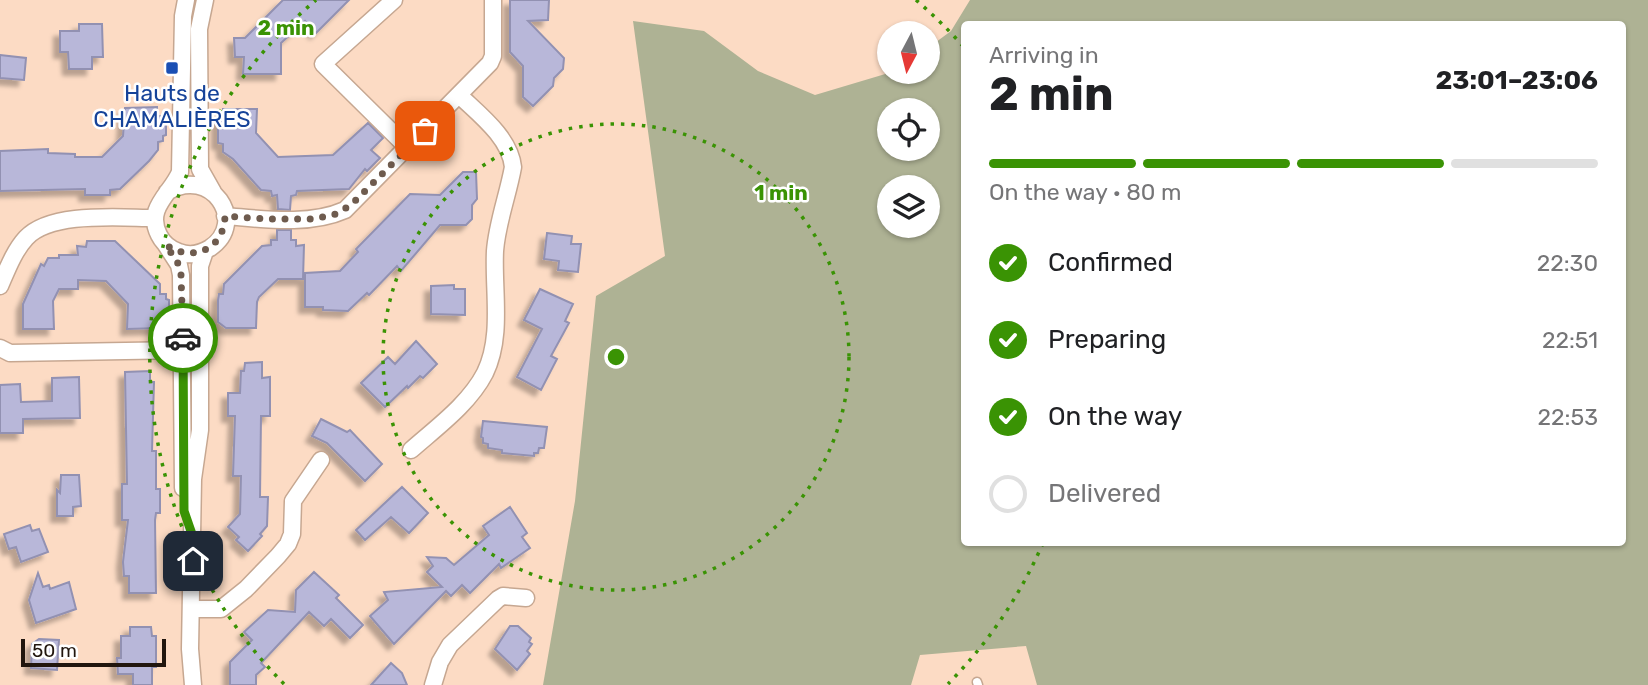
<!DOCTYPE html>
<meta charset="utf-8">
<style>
:root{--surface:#fff;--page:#f6f6f6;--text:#202124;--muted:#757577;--line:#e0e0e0;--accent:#3a9304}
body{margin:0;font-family:Rubik,sans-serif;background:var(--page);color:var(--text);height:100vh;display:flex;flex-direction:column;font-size:26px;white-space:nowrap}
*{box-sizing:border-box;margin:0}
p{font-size:23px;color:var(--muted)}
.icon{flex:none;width:38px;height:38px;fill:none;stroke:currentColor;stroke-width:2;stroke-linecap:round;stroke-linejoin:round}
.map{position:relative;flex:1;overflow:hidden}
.sheet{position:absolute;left:961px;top:21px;width:665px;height:525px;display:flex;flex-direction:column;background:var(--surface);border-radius:7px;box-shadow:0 2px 5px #0004}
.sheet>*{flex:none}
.needle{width:46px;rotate:187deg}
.buttons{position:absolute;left:877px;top:21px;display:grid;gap:14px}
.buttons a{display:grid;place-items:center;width:63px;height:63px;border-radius:50%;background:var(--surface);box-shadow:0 2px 5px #0004;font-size:35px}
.scale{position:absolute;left:21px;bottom:18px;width:145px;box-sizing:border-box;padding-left:7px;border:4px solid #21160e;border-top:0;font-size:19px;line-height:24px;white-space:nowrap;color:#21160e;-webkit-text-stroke:5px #fff;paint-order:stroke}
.pin{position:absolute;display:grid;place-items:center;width:60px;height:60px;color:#fff;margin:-30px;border-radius:14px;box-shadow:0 4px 10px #0006}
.courier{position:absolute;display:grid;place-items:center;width:70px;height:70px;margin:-35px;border:5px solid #3a9304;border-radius:50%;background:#fff;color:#222;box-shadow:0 2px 9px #0007}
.overview em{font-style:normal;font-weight:700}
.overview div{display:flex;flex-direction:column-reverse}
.overview{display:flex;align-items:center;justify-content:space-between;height:119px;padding:0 28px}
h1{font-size:46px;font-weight:700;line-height:52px}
.bar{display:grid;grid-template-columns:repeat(4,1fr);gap:10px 7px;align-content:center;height:84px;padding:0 28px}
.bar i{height:9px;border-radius:5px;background:var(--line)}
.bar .on{background:var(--accent)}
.bar p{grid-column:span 4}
ol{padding:0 28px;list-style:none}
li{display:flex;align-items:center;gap:21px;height:77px}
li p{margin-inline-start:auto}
li .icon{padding:7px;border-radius:50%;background:var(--accent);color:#fff;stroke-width:4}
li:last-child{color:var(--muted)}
li i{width:38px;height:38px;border:4px solid var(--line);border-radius:50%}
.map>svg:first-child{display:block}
</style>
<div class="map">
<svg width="1648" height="685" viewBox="0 0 1648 685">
<defs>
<filter id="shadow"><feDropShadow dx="-6" dy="6" stdDeviation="2" flood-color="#0004"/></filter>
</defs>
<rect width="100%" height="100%" fill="#fcdbc4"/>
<path fill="#aeb294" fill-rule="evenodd" d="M970 0H1648V685H1037L1026 646 920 655 911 685H543L575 501 596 296 665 256 633 21 704 31 758 71 815 95 892 72H928V48L951 31ZM964 24H1622V542H964ZM889 110H928V149H889ZM889 187H928V226H889Z"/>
<path fill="#b8b7d9" stroke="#9291b2" stroke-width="2" filter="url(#shadow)" d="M283 0H349L316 33 305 21 281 43V74H243L244 57H235L234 38H245Z
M510 0H549L548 20 528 21 564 58 563 69 554 78 553 86 533 106 523 97V66L510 52Z
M79 24H102L103 57H92V69H69L68 52H60V31H79Z
M0 55 26 58 24 80 0 78Z
M157 107V116H163V121H166V135L163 136V141L158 142V150L149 161 120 189 110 190V195H85V189L0 191V151L48 149V153L75 154V157H102L123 136 125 108Z
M223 109H257L256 133 278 157 333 155 368 123 383 138 371 150 380 158 367 171 365 169 349 189 297 191 296 195 291 196 290 210 278 209 277 195 272 196 271 191 261 190 233 159 223 152V144L218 143V118L223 117Z
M463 172H476L477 199 472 205V219L466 225H440L401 271 397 266 369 295 367 293 348 311 323 310V307H305V273L340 271 358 252 356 249 410 194 440 195Z
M277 230H291V240H296V246L304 245 303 279H278L259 297 257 302 256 328H226L218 322V300L219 294H223L224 284 262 246 271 245V240H277Z
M547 233 572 236 571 244H581L578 272 558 270 559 261 544 259Z
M87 241H115L160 284V294H166V299L169 300V314H166V319L161 320 160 328 127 329 128 304 106 281 78 280V289H59L53 301 54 329H23V304L41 264 44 266 48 258H59V255H78L77 246 86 247Z
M454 285V289H465V315L431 314V286Z
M540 289 573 304 565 321 569 323 551 356 557 359 541 390 517 377 542 329 524 320Z
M416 341 437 364 423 378 420 376 408 388 407 386 385 407 361 383 388 357 395 364Z
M262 362V378L270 377V416H261L260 497H268L267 526 260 534 262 536 248 551 236 540 239 537 228 527 240 514 241 476H233L235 416H228V393H240L241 371H244L245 363Z
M150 371V382H154L152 451H156V489H160V513H156L155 520 156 593H129V576H124L123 562 128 520H122V484H127L125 372Z
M79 377 80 418 23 419V433H0V385L20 384 21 402 52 401V378Z
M321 419 347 432 350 430 382 464 365 481 327 443 312 436Z
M483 421 547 427 544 448H539L538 453H534V456L502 453V450L488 448V444L483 443V438L481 437Z
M61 475H79L81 506 73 507V516H57V490L60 493Z
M402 487 428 513 409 533 391 517 365 540 356 530Z
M510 507 527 533 522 537 530 548 501 568 499 564 470 593 462 585 451 596 446 591 394 644 370 616 388 600 384 592 442 587 427 572 433 566 427 557 446 558 454 565 489 535 483 526Z
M30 525 32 531 39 529 48 552 21 562 16 547 9 549 4 534Z
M314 572 339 595 336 598 363 625 350 638 331 619 324 626 309 612 261 663 265 667 256 675V685H230V662L252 640 244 632 268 610 295 612 296 590Z
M38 573 43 587 49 585 50 589 69 582 76 609 36 623 29 600Z
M510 626H518L531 638 529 642 532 644 527 651 530 654 517 670 495 649Z
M130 627H151L152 636H156V667H152V685H133V674H118L117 658H121V636H130Z
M39 639 59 640 57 670 31 668 32 644Z
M391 663 402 673 407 685H371Z"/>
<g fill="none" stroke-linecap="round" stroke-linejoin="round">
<g stroke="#c6a791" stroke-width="11">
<path id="lane" d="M977 682 978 685"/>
</g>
<g stroke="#c6a791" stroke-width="19">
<path id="street" d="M205 0 199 29 200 169 213 192
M394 0 323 64 408 148
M167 192C211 165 249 222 210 248 200 254 189 256 179 252 170 249 163 243 159 235 145 208 171 194 180 172L183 16 186 0
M225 216C263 219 309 226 345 210L490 63 493 56V0
M166 245 179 265 181 275 183 488
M0 286C7 270 14 251 26 238 51 211 120 218 155 218
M0 348 10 353 183 350
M411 450C437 427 469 404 485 373 503 336 493 291 495 251 497 223 508 195 513 167 510 138 480 115 460 96
M192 609H221L246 589 278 556 288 544 292 534 293 501 321 460
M193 685 190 649 193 479 200 430V266L205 251
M433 685 440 662 450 645 498 599 503 596 526 598"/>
</g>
<use href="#lane" stroke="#fff" stroke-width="8"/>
<use href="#street" stroke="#fff" stroke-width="16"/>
</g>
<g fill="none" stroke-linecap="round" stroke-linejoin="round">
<path stroke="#6e5b4e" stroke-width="7" stroke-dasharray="0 12.6" d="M183 338 181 275 179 265 166 245C193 263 224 249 225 216L265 219H313L336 214 351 205 425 131"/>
<path stroke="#3a9304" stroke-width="9" d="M183 338 184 511 193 537V561"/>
</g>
<g fill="none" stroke="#3a9304" stroke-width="3.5" stroke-dasharray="3.5 7">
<circle cx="616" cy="357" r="233"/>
<path d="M1043 543A466 466 0 0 1 948 684M284 684A466 466 0 0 1 316 0M916 0A466 466 0 0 1 962 45"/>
</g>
<rect fill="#1a4fb4" stroke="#fff" stroke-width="2.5" x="165" y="61" width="14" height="14" rx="3.5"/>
<g text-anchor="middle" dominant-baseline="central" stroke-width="5" stroke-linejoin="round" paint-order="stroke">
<g font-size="23" fill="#164399" stroke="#fff">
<text x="172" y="93">Hauts de<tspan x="172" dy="26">CHAMALIÈRES</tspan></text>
</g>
</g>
<circle cx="616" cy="357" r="10" fill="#3a9304" stroke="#fff" stroke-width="3.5"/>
<g font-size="21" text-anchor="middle" font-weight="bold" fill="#3a9304" stroke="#fff" stroke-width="5" stroke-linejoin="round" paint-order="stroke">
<text x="286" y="35">2 min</text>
<text x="781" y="200">1 min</text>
</g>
</svg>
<div class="buttons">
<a><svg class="needle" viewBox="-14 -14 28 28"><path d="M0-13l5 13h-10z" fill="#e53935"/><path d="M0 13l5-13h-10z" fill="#757577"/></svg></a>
<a><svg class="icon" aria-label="locate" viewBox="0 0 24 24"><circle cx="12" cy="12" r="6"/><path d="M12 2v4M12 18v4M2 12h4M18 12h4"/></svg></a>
<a><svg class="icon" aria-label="layers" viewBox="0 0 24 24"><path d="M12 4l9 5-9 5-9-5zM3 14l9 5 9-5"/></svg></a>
</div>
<div class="scale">50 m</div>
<div class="pin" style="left:425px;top:131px;background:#ea580c"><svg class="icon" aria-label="bag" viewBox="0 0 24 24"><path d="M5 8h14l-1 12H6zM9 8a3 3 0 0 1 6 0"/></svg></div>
<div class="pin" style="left:193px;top:561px;background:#1f2937"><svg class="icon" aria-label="home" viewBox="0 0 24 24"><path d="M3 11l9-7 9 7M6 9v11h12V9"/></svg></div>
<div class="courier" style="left:183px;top:338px"><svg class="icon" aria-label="car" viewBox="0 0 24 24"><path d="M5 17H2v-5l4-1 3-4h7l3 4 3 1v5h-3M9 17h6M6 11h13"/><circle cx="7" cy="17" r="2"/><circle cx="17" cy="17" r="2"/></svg></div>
<section class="sheet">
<div class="overview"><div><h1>2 min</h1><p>Arriving in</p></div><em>23:01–23:06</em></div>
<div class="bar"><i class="on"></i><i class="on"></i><i class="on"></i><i></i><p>On the way · 80 m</p></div>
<ol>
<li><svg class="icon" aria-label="check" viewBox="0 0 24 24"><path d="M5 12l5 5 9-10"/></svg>Confirmed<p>22:30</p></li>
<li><svg class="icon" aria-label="check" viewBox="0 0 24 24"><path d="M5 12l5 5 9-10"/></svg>Preparing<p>22:51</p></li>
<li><svg class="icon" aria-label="check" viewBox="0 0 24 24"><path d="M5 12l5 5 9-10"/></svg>On the way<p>22:53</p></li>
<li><i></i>Delivered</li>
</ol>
</section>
</div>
